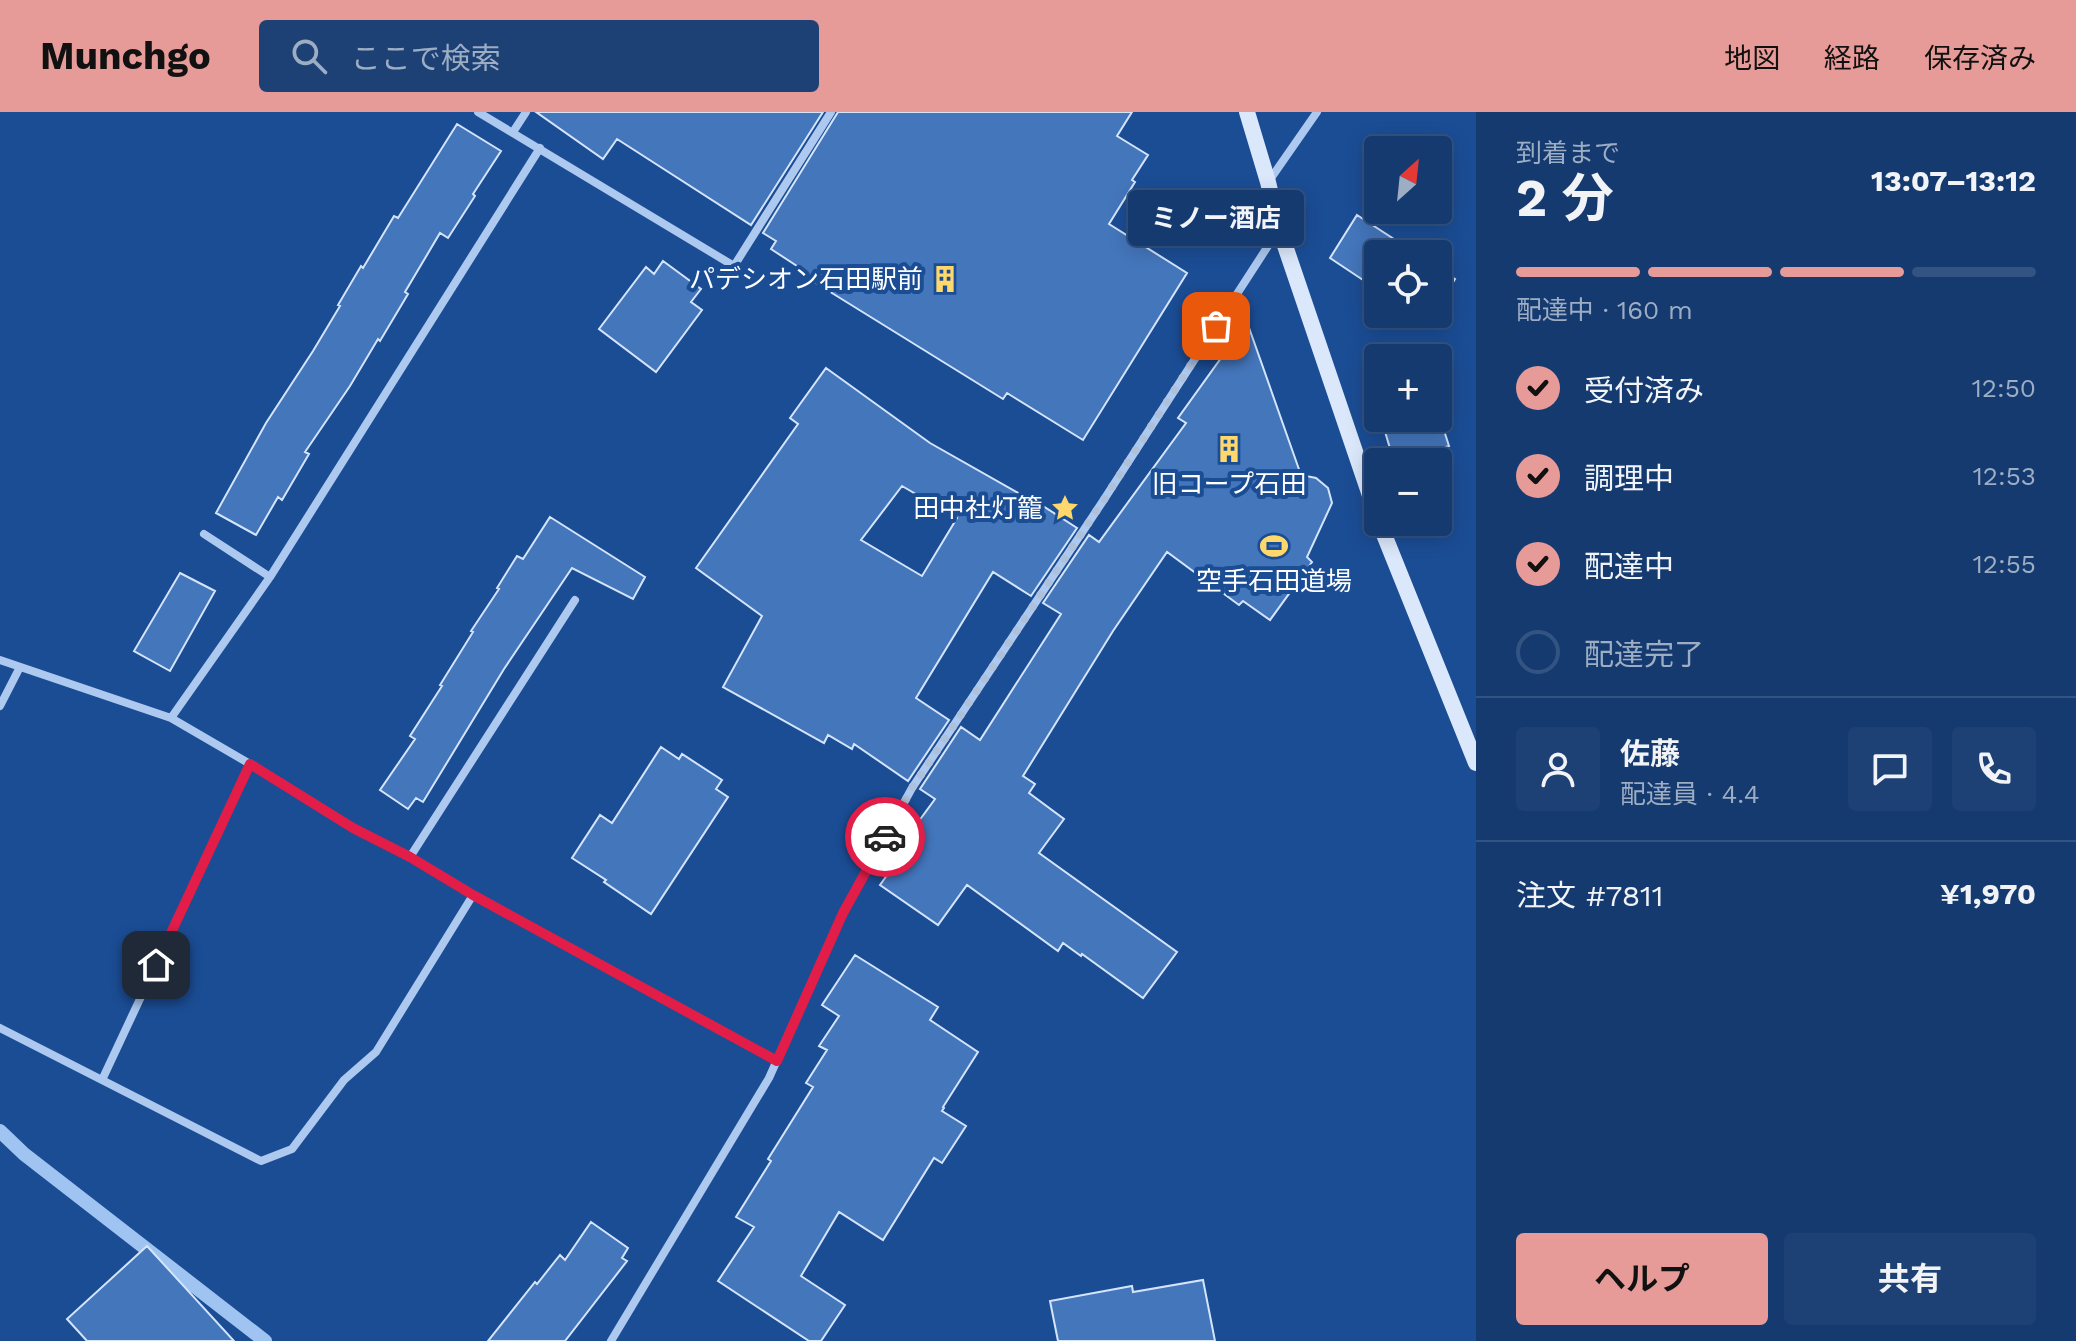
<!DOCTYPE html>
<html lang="ja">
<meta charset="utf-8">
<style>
:root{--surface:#143a70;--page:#1d4175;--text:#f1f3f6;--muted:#9dadc3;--line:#335483;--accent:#e69b98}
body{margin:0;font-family:"Work Sans","Noto Sans JP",sans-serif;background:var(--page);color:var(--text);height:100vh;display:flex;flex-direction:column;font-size:30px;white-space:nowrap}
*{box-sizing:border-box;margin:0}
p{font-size:26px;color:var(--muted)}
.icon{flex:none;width:44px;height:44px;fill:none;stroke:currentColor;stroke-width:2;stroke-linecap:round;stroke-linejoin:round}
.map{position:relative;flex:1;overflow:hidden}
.side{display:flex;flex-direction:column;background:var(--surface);width:600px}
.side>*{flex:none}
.needle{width:52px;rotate:27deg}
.buttons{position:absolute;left:1364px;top:24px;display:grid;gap:16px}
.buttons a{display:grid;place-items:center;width:88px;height:88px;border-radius:8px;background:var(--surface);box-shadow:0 4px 20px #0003,0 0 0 2px var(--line);font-size:40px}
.pin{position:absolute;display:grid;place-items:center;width:68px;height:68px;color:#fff;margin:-34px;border-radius:16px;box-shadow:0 4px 12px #0006}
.courier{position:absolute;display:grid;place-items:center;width:80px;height:80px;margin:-40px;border:6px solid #e11d48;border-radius:50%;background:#fff;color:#222;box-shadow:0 2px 10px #0007}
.bubble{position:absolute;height:56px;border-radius:8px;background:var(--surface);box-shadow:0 4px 20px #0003,0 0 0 2px var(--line);font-size:26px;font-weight:700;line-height:56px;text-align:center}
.headline em{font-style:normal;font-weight:700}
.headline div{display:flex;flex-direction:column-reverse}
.headline{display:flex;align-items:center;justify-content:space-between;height:136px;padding:0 40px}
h1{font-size:52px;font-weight:700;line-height:60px}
.bar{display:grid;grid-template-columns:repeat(4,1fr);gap:12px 8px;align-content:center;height:96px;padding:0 40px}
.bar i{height:10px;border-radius:6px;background:var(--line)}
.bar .selected{background:var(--accent)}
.bar p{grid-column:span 4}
.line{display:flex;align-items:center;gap:20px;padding:0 40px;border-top:2px solid var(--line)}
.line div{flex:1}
.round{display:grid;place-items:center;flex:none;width:84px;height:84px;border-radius:8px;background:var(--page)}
ol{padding:0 40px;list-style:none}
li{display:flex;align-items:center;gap:24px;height:88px}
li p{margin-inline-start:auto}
li .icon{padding:8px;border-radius:50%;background:var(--accent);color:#111;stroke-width:4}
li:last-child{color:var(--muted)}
li i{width:44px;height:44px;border:4px solid var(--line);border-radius:50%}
.action{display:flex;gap:16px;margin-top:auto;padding:16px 40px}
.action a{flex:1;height:92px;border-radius:8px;background:var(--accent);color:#111;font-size:32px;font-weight:700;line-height:92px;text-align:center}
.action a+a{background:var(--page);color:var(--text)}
header{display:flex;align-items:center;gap:48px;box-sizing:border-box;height:112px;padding:0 40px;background:var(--accent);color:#111}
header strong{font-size:38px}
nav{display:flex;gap:44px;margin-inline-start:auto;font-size:28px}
.search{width:560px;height:72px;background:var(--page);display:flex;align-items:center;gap:20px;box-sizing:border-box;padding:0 28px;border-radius:8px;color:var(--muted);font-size:30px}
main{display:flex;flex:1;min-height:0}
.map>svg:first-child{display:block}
</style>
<header>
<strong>Munchgo</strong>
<div class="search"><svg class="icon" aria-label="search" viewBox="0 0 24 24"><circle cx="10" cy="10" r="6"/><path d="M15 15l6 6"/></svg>ここで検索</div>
<nav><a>地図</a><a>経路</a><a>保存済み</a></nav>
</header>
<main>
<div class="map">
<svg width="1476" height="1229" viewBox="0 0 1476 1229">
<rect width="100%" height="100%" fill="#1b4d95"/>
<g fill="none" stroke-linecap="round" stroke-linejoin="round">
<path stroke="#a0c4f1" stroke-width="14" d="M0 1019 24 1042 265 1229"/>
</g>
<path fill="#4476bc" stroke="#d4e5fb" stroke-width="2" fill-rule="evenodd" d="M536 0H823L751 113 617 27 603 47Z
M838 0H1132L1117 24 1148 43 1132 68 1135 70 1109 112 1187 161 1083 328 1007 281 1003 287 798 160 800 156 771 137 776 129 763 121Z
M457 12 501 39 473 82 475 84 448 126 440 121 405 180 408 182 380 229 378 227 350 274 305 340 309 342 282 388 278 385 256 423 216 401 266 311 313 239 340 194 338 193 361 154 363 156 394 104 398 106Z
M1357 103 1417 142H1378V178L1330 146Z
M663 149 701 177 691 190 702 198 656 260 599 217 646 155 654 162Z
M1438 156 1455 167 1438 195Z
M1247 210 1301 363 1316 366 1328 376 1332 391 1307 445 1312 450 1270 508 1243 489 1239 493 1167 440 1113 519 1023 664 1035 672 1029 681 1064 707 1039 741 1177 840 1143 886 1082 842 1081 844 1063 831 1058 839 967 773 938 813 880 773 913 727 908 724 935 687 920 677 961 615 980 628 1061 502 1043 491 1089 423 1099 430 1186 311 1178 306Z
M826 256 930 331 1043 395V394L1077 416 1031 484 993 460 916 586 949 608 908 669 854 632 852 637 828 623 824 631 723 575 762 504 696 456 798 312 790 306ZM902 374 957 406 922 464 861 428Z
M1381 306H1440L1449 334 1394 350Z
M550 405 645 465 633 487 572 456 504 557 423 690 416 686 408 697 380 678 415 627 410 624 442 574 440 573 473 520 471 519 499 477 497 476 517 444 523 447Z
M180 461 215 479 170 559 134 539Z
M661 635 679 647 682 642 722 668 716 677 728 685 651 802 604 770 606 768 572 746 600 703 612 711Z
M855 843 938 895 930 908 978 940 943 995 944 996 942 999 966 1014 942 1051 934 1046 883 1128 839 1100 801 1164 845 1193 821 1229H809L718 1169 754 1115 736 1105 771 1049 768 1047 813 975 806 971 827 938 819 934 839 904 822 893Z
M591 1110 628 1136 622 1146 627 1149 565 1229H488L535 1170 537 1172 560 1143 565 1148Z
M147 1134 234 1229H87L67 1207Z
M1203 1168 1215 1229H1058L1050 1189 1132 1174 1133 1180Z"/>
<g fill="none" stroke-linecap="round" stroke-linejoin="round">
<path stroke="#adc9ef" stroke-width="8" d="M478 0 734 154 831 0
M513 20 526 0
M1269 69 1317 0
M204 422 270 465
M0 548 171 606 250 652 353 716 410 745 473 783 777 949
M0 594 20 555
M171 606 270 465 540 36
M410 745 575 488
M0 916 261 1049 292 1037 344 968 376 940 473 783
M102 968 250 652
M611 1229 769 966 843 801 912 676 1103 389 1279 117"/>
<path stroke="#dbe8fb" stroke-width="16" d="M1247 0 1268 70 1279 116 1378 407
M1379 410 1476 651"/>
</g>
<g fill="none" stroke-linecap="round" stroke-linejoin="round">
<path stroke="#afc1da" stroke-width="8" stroke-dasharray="0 14.4" d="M885 725 912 676 1103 389 1216 214"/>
<path stroke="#e11d48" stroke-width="10" d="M156 853 250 652 353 716 410 745 473 783 777 949 843 801 885 725"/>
</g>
<defs>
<g id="building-bare" transform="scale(2.16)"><path d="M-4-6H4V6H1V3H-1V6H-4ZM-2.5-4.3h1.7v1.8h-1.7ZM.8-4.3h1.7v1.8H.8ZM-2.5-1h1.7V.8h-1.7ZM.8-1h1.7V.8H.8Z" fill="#ffd86c" stroke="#1b4d95" stroke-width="2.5" paint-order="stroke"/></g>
<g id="sight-bare" transform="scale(2.16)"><path d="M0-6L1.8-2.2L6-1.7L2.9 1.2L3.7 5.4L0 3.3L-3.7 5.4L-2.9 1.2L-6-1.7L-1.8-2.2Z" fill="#ffd86c" stroke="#1b4d95" stroke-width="2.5" paint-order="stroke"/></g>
<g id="stadium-bare" transform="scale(2.16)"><path d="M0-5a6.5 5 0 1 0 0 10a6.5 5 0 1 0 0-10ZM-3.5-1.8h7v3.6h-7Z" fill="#ffd86c" stroke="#1b4d95" stroke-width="2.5" paint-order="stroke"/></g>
</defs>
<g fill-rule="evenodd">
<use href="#building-bare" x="945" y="167"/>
<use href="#building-bare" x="1229" y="337"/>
<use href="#sight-bare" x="1065" y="396"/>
<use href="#stadium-bare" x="1274" y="434"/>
</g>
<g text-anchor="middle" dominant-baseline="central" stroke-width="8" stroke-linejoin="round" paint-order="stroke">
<g font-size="26" fill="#fff" stroke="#1b4d95" text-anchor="end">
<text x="923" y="167">パデシオン石田駅前</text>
<text x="1229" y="372" text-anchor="middle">旧コープ石田</text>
<text x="1043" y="396">田中社灯籠</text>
<text x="1274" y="469" text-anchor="middle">空手石田道場</text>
</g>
</g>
</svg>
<div class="buttons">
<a><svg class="needle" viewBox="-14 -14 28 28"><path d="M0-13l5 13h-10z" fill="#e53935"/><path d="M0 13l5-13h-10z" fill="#9dadc3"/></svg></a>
<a><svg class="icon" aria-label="locate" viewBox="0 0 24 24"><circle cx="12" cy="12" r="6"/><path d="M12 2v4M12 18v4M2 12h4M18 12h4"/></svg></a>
<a>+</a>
<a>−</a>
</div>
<div class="pin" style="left:1216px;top:214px;background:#ea580c"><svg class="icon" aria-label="bag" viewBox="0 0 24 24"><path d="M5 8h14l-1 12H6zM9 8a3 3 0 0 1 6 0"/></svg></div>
<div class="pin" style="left:156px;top:853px;background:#1f2937"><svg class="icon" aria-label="home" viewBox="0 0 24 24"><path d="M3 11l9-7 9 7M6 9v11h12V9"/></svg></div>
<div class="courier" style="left:885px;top:725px"><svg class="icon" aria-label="car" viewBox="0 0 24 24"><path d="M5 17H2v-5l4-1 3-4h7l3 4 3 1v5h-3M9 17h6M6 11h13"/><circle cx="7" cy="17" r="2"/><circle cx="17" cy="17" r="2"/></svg></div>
<div class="bubble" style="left:1128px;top:78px;width:176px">ミノー酒店</div>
</div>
<section class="side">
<div class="headline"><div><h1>2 分</h1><p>到着まで</p></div><em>13:07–13:12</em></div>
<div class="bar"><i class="selected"></i><i class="selected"></i><i class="selected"></i><i></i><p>配達中 · 160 m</p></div>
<ol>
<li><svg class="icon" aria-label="check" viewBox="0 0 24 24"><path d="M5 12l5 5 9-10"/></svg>受付済み<p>12:50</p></li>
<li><svg class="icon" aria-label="check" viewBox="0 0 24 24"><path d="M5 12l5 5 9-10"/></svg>調理中<p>12:53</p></li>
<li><svg class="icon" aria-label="check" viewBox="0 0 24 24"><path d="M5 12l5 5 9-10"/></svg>配達中<p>12:55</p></li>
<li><i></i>配達完了</li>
</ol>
<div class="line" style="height:144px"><a class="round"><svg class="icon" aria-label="person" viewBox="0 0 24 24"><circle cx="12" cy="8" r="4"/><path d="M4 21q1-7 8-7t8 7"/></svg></a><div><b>佐藤</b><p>配達員 · 4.4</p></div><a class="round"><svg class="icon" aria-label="chat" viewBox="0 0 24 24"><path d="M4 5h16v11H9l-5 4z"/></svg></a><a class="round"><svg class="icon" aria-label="phone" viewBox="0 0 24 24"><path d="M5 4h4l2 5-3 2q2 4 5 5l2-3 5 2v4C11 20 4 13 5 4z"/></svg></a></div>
<div class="line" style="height:104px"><div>注文 #7811</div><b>¥1,970</b></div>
<div class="action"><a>ヘルプ</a><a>共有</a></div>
</section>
</main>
